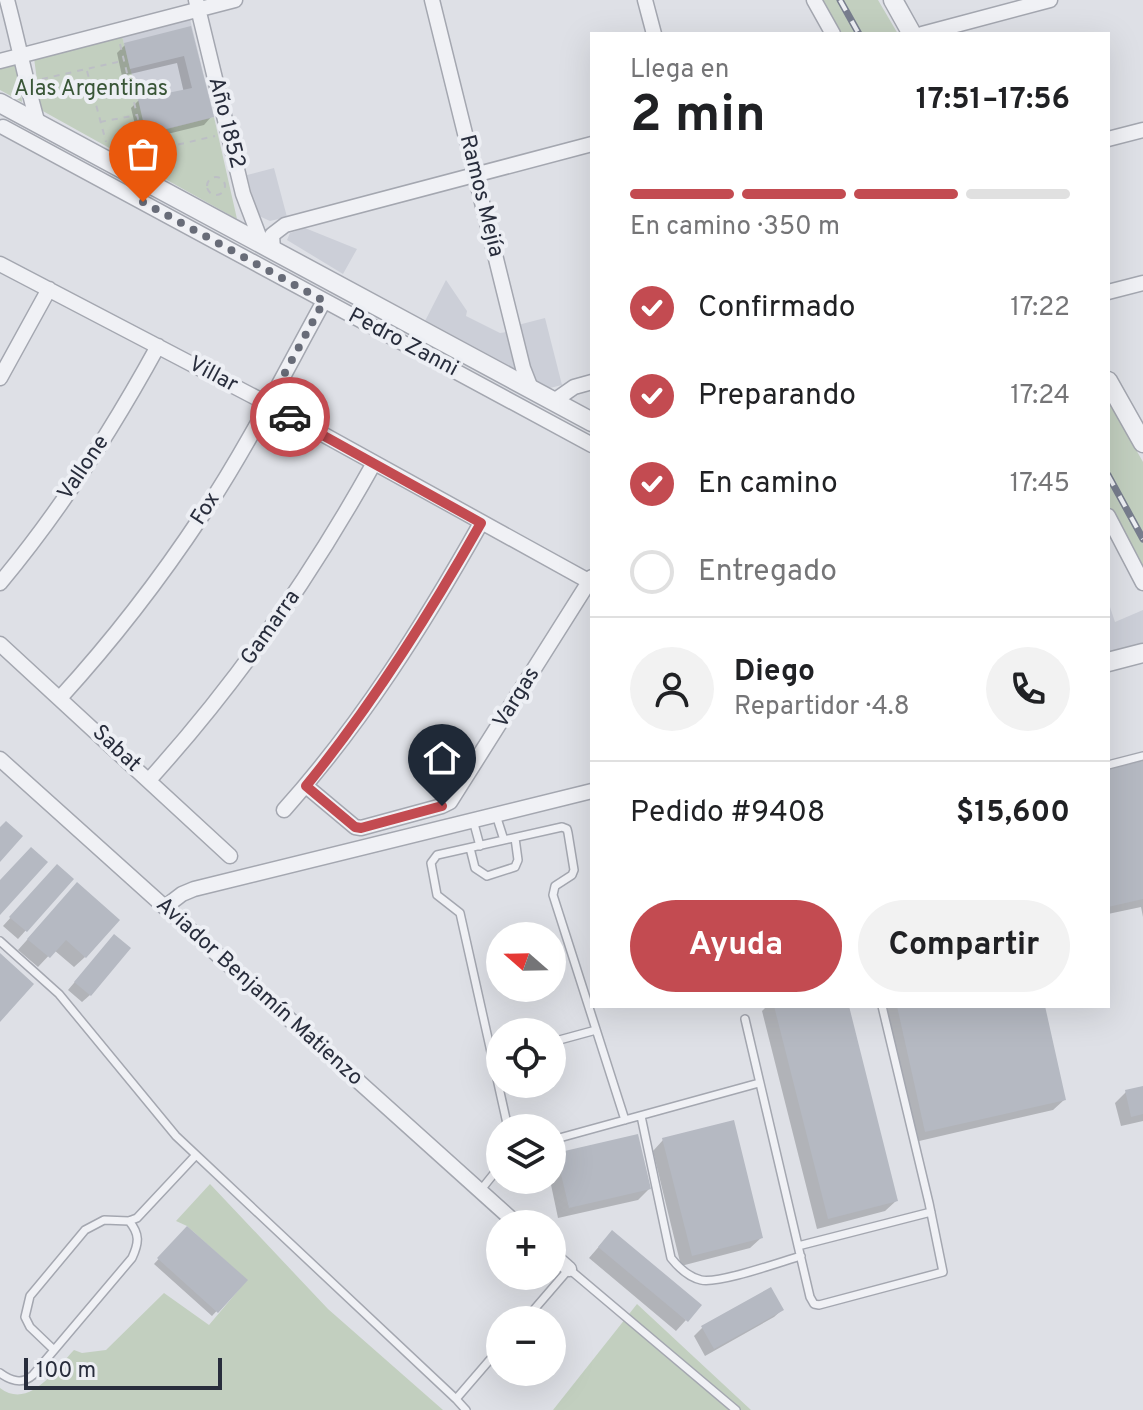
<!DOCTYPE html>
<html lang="es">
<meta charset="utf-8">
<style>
:root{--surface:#fff;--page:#f2f2f2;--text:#202124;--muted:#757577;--line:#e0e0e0;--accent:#c34b51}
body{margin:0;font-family:Overpass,sans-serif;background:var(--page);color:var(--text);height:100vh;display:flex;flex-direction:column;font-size:30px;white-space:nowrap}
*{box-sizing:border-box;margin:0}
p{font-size:26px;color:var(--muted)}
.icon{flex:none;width:44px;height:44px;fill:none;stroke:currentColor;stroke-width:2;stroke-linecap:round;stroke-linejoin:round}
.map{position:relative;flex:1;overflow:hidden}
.side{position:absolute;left:590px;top:32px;width:520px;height:976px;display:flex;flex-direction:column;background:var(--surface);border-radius:0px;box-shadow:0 8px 32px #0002}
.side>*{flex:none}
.needle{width:52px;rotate:290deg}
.fabs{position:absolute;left:486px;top:922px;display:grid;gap:16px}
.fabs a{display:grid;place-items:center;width:80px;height:80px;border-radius:50%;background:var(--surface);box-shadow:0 8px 32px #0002;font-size:40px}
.scale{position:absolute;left:24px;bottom:20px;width:198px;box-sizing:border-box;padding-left:8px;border:4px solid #282d3c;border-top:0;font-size:22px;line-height:28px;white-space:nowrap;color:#282d3c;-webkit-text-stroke:6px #edeff4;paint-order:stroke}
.pin{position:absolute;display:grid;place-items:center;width:68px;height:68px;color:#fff;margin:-82px -34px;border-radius:50% 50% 50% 0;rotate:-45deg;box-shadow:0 0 8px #0007}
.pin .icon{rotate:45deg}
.courier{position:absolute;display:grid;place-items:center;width:80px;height:80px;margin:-40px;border:6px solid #c34b51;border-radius:50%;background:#fff;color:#222;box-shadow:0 2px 10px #0007}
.head em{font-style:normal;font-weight:700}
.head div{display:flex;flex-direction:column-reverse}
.head{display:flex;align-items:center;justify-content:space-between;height:136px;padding:0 40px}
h1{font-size:52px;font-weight:700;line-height:60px}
.bar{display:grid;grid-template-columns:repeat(4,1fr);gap:12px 8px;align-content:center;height:96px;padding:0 40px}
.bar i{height:10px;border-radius:6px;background:var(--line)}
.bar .on{background:var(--accent)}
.bar p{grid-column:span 4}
.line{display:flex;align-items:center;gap:20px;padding:0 40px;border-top:2px solid var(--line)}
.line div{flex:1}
.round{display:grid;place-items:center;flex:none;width:84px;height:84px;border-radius:42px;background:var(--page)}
ol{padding:0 40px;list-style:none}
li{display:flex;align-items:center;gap:24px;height:88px}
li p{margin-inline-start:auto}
li .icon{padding:8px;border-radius:50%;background:var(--accent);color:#fff;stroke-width:4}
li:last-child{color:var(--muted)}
li i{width:44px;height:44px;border:4px solid var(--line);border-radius:50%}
.cta{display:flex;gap:16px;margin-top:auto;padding:16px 40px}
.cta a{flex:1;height:92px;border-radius:48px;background:var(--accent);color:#fff;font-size:32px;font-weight:700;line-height:92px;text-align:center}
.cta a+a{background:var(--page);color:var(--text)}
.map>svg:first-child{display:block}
</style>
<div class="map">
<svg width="1143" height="1410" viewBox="0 0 1143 1410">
<rect width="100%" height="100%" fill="#dee0e6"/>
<path fill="#cccfd8" d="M190 19 214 117 146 134 122 36Z
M274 168 287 217 270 221 257 215 247 175Z
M305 228 357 249 343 274 287 240 290 233Z
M446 280 467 311 466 316 500 333 507 332 516 364 514 368 509 370 424 323Z
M545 318 562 385 550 388 532 380 518 325Z
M1108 601 1115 622 1143 610V644L1108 654Z"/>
<path fill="#c2cfbf" d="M814 0H878L898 34H833Z
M122 36 147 134 214 117 237 219 41 110 34 58Z
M18 62 22 102 0 90V68Z
M1108 400 1143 462V572L1108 513Z
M210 1184 328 1309 443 1410H0V1388C29 1410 55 1370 74 1350L82 1353 106 1350 164 1293 209 1325 247 1280 187 1226 176 1221Z
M637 1304 751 1410H553Z"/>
<path fill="#0003" d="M190 28 211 117 204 125 139 141 131 108 139 100 184 93 177 63 122 76 117 53 125 45Z
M1143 763V917L1141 907 1108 914V771Z
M50 874 72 879 18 939 3 926Z
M67 895 85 957 74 967 54 950 38 967 18 950Z
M107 944 90 995 82 1002 68 990Z
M767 1006H847L896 1201 885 1211 817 1229 762 1011Z
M889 1006H1043L1064 1100 1053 1110 915 1142 886 1009Z
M1143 1088V1121L1121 1126 1115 1103 1126 1092Z
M663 1140 761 1238 750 1248 681 1266 653 1151Z
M557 1155 649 1189 638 1200 558 1218 550 1180H552V1160Z
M187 1228 245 1280 212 1316 154 1264Z
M602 1243 686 1320 676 1331 589 1258Z
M782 1310 774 1317 705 1356 694 1336 702 1328Z"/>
<path fill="#b5b9c2" d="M191 26 214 117 146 134 138 99 192 88 184 56 130 69 124 43Z
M1143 761V899L1108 907V769Z
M6 821 23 836 0 862V827Z
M31 847 48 862 0 915V880Z
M57 864 74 879 27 932 9 917Z
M77 882 120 920 86 958 66 940 50 958 27 939Z
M114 934 131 948 91 996 74 982Z
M0 953 34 984 0 1022Z
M774 1006H849L898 1201 828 1219Z
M897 1006H1045L1066 1100 925 1132Z
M1143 1086V1114L1131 1117 1125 1090Z
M734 1120 763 1238 692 1256 662 1138Z
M638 1134 651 1189 569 1208 556 1153Z
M187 1226 248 1280 218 1313 157 1258Z
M612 1230 702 1305 688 1322 598 1247Z
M771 1287 784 1310 714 1349 701 1326Z"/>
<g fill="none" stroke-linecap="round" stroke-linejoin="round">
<g stroke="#a4a7b0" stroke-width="10">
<path id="service" d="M1108 765 1143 756
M496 815 504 840
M473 820 480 846
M470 848 475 868 487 876 515 867 518 860 515 838
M0 941 59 994 176 1136 456 1399
M745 1019 810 1297 814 1304 819 1305 943 1272 929 1203 882 1006
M552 1042 596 1030
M641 1116 671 1258C679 1268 688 1277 701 1280 719 1284 780 1262 801 1256
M508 1128 460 913 437 895 431 863 437 855 562 827 567 829 568 833 574 870 572 875 555 886 553 895 625 1120
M552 1140 759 1083
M480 1191 500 1166
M798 1246 931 1212
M525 1320 569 1269 736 1410
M53 1349 30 1327 25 1317 30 1296 85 1230 104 1220 129 1221 137 1218 196 1155
M0 1373C11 1381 22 1385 33 1375L132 1258C139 1243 140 1234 129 1221
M466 1410 456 1399 500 1348"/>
</g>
<g stroke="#a4a7b0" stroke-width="17">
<path id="minor" d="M7 0C18 41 26 83 38 124
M196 0 243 194 262 244
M432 0 523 368 532 391
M645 0 654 34
M814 0 833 34
M922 34 1050 0
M0 61 235 0
M3 127 592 445
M1108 139 1143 130
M273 250 272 235 285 225 592 144
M0 264 268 404 592 583
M1108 292 1143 283
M0 378 49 289
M554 401 574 387 592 382
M1108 516 1143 583
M0 583C61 510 112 430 158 346
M0 644 230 856
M60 698C113 640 160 579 203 514 248 446 285 372 324 301
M0 759 517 1224
M149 780C237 683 310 578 374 463
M306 786 355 827 361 828 442 806 450 802 592 577
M284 810C362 723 424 624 481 523
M165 907 182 894 194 889 592 791
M552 1254 569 1269"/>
</g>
<g stroke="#a4a7b0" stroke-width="21">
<path id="tertiary" d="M893 0 912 34
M0 103 592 422
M1108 381 1143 443
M1108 662 1143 653"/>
</g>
<path stroke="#bcbec5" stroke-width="2" stroke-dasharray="6 6" stroke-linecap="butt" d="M120 44 146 152 215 136
M87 71 106 142
M42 79 122 61
M100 122 137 115
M147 153 152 166
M207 186a9 9 0 1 1 18 0a9 9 0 1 1-18 0Z"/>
<use href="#service" stroke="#f0f1f5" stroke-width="7"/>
<use href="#minor" stroke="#f0f1f5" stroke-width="14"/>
<use href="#tertiary" stroke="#f0f1f5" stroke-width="18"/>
<g stroke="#787e8e" stroke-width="7">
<path id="rail" d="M840 0 859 34
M1108 475 1143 539"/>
</g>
<use href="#rail" stroke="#edeff4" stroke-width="4" stroke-dasharray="12" stroke-linecap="butt"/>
</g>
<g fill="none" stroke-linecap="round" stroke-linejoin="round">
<path stroke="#686c78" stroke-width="8" stroke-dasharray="0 14.4" d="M143 202 324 301 268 404 290 417"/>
<path stroke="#c34b51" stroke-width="10" d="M290 417 481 523C429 615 373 704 306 786L355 827 361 828 442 806"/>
</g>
<g text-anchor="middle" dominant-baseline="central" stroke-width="8" stroke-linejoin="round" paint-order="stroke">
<g font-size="22" fill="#395637" stroke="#edeff4">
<text x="91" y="89">Alas Argentinas</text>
</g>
<g font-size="22" fill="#282d3c" stroke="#edeff4">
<text transform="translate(226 123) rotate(76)">Año 1852</text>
<text transform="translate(481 196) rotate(76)">Ramos Mejía</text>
<text transform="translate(403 343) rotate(28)">Pedro Zanni</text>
<text transform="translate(213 375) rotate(28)">Villar</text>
<text transform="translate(84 468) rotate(-56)">Vallone</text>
<text transform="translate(206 509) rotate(-57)">Fox</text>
<text transform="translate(271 628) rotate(-55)">Gamarra</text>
<text transform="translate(517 698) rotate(-58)">Vargas</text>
<text transform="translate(116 749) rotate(43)">Sabat</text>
<text transform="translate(259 992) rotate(42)">Aviador Benjamín Matienzo</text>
</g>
</g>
</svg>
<div class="fabs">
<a><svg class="needle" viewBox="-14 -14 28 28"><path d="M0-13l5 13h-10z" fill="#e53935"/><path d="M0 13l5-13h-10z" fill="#757577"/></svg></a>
<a><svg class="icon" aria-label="locate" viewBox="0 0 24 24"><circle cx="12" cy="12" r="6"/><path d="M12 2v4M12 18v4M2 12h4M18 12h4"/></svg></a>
<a><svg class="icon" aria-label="layers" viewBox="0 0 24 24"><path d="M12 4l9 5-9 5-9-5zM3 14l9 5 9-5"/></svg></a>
<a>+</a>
<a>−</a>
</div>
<div class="scale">100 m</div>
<div class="pin" style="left:143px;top:202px;background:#ea580c"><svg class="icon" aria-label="bag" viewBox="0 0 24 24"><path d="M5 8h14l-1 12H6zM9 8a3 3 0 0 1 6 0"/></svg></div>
<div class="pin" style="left:442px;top:806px;background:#1f2937"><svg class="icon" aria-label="home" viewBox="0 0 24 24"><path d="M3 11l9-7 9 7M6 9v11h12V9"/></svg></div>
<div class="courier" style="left:290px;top:417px"><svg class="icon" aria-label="car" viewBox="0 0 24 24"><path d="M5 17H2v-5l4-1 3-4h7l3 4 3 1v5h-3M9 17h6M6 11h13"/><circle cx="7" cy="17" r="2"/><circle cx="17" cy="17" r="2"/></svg></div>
<section class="side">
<div class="head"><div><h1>2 min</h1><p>Llega en</p></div><em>17:51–17:56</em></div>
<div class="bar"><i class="on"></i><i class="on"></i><i class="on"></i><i></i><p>En camino · 350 m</p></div>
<ol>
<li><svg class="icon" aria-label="check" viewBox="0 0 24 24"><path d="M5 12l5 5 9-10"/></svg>Confirmado<p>17:22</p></li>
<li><svg class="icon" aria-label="check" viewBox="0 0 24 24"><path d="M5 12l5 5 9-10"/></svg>Preparando<p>17:24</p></li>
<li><svg class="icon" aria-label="check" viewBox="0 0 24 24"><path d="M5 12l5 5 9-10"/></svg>En camino<p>17:45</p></li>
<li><i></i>Entregado</li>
</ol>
<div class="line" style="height:144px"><a class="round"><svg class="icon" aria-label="person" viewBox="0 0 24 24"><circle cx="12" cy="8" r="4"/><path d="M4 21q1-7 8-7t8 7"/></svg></a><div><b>Diego</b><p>Repartidor · 4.8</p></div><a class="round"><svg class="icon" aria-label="phone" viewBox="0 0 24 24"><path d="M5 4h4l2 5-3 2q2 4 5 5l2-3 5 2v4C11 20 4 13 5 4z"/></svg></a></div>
<div class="line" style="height:104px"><div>Pedido #9408</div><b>$15,600</b></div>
<div class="cta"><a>Ayuda</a><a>Compartir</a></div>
</section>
</div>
